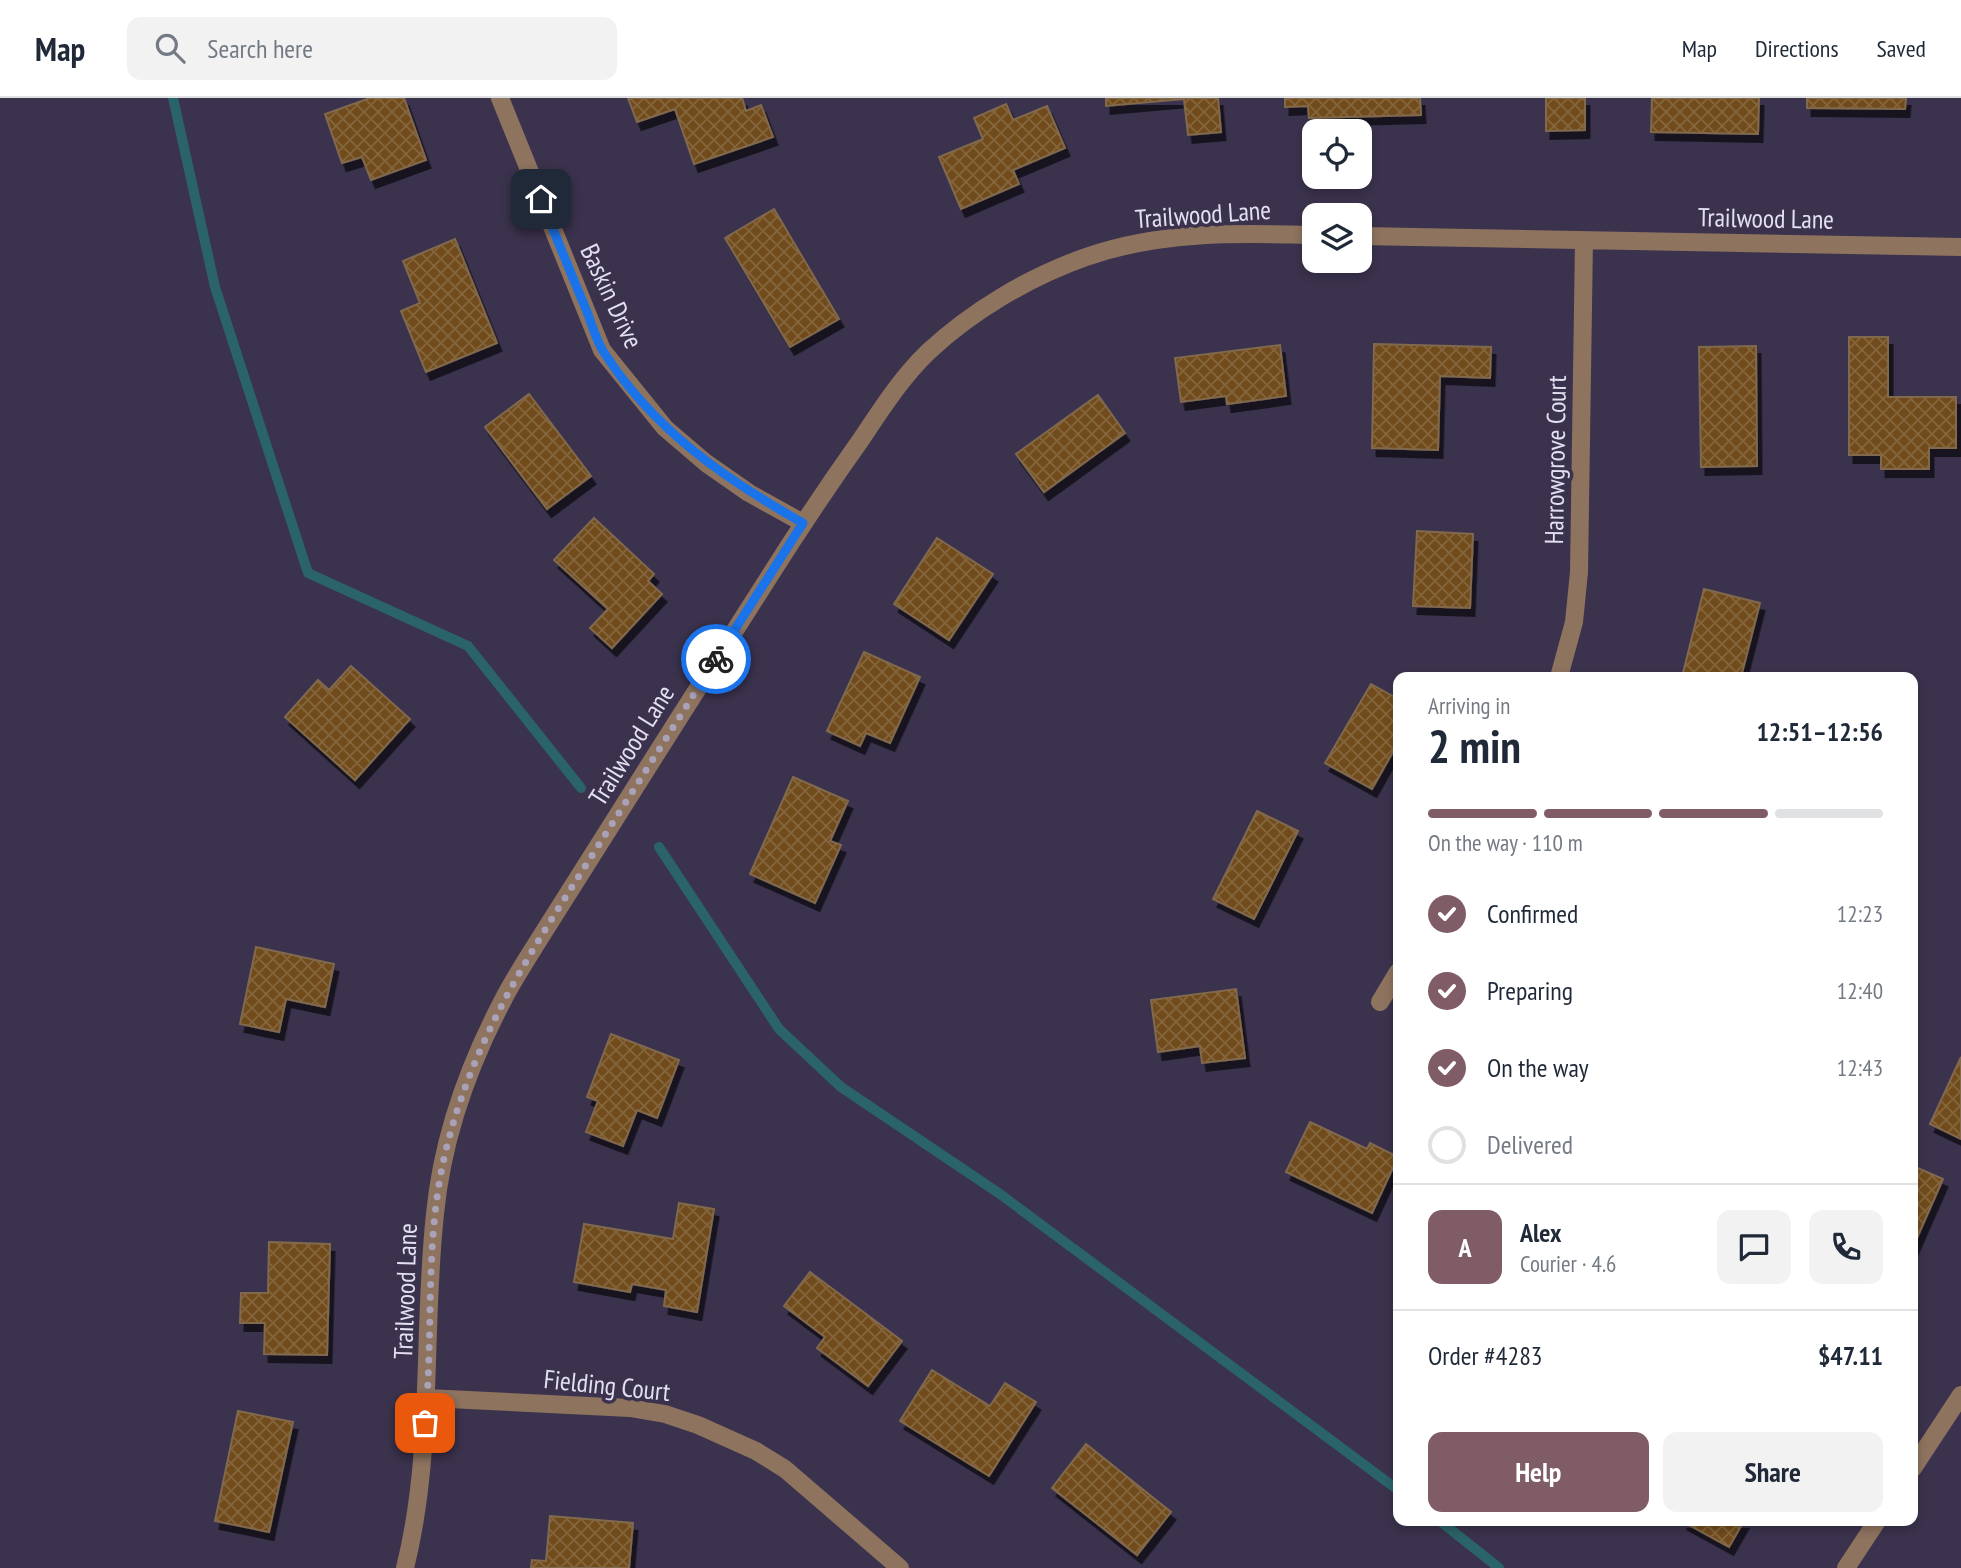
<!DOCTYPE html>
<meta charset="utf-8">
<style>
:root{--surface:#fff;--page:#f2f2f3;--text:#1f2937;--muted:#747a83;--line:#e0e1e3;--accent:#7f5c66}
body{margin:0;font-family:"PT Sans Narrow",sans-serif;background:var(--page);color:var(--text);height:100vh;display:flex;flex-direction:column;font-size:26px;white-space:nowrap}
*{box-sizing:border-box;margin:0}
p{font-size:23px;color:var(--muted)}
.icon{flex:none;width:38px;height:38px;fill:none;stroke:currentColor;stroke-width:2;stroke-linecap:round;stroke-linejoin:round}
.map{position:relative;flex:1;overflow:hidden}
.sheet{position:absolute;left:1393px;top:574px;width:525px;height:854px;display:flex;flex-direction:column;background:var(--surface);border-radius:14px;box-shadow:0 4px 10px #0003}
.sheet>*{flex:none}
.tools{position:absolute;left:1302px;top:21px;display:grid;gap:14px}
.tools a{display:grid;place-items:center;width:70px;height:70px;border-radius:14px;background:var(--surface);box-shadow:0 4px 10px #0003;font-size:35px}
.pin{position:absolute;display:grid;place-items:center;width:60px;height:60px;color:#fff;margin:-30px;border-radius:14px;box-shadow:0 4px 10px #0006}
.courier{position:absolute;display:grid;place-items:center;width:70px;height:70px;margin:-35px;border:5px solid #1a73e8;border-radius:50%;background:#fff;color:#222;box-shadow:0 2px 9px #0007}
.overview em{font-style:normal;font-weight:600}
.overview div{display:flex;flex-direction:column-reverse}
.overview{display:flex;align-items:center;justify-content:space-between;height:119px;padding:0 35px}
h1{font-size:46px;font-weight:600;line-height:52px}
.bar{display:grid;grid-template-columns:repeat(4,1fr);gap:10px 7px;align-content:center;height:84px;padding:0 35px}
.bar i{height:9px;border-radius:5px;background:var(--line)}
.bar .active{background:var(--accent)}
.bar p{grid-column:span 4}
.line{display:flex;align-items:center;gap:18px;padding:0 35px;border-top:2px solid var(--line)}
.line div{flex:1}
.round{display:grid;place-items:center;flex:none;width:74px;height:74px;border-radius:14px;background:var(--page)}
ol{padding:0 35px;list-style:none}
li{display:flex;align-items:center;gap:21px;height:77px}
li p{margin-inline-start:auto}
li .icon{padding:7px;border-radius:50%;background:var(--accent);color:#fff;stroke-width:4}
li:last-child{color:var(--muted)}
li i{width:38px;height:38px;border:4px solid var(--line);border-radius:50%}
.button{display:flex;gap:14px;margin-top:auto;padding:14px 35px}
.button a{flex:1;height:80px;border-radius:14px;background:var(--accent);color:#fff;font-size:28px;font-weight:600;line-height:80px;text-align:center}
.button a+a{background:var(--page);color:var(--text)}
header{display:flex;align-items:center;gap:42px;box-sizing:border-box;height:98px;padding:0 35px;background:var(--surface);border-bottom:2px solid var(--line)}
header strong{font-size:33px}
nav{display:flex;gap:38px;margin-inline-start:auto;font-size:24px}
.search{width:490px;height:63px;background:var(--page);display:flex;align-items:center;gap:18px;box-sizing:border-box;padding:0 24px;border-radius:14px;color:var(--muted);font-size:26px}
.map>svg:first-child{display:block}
</style>
<header>
<strong>Map</strong>
<div class="search"><svg class="icon" aria-label="search" viewBox="0 0 24 24"><circle cx="10" cy="10" r="6"/><path d="M15 15l6 6"/></svg>Search here</div>
<nav><a>Map</a><a>Directions</a><a>Saved</a></nav>
</header>
<div class="map">
<svg width="1961" height="1470" viewBox="0 0 1961 1470">
<defs>
<pattern id="building-cross-hatch" width="8" height="8" patternUnits="userSpaceOnUse" patternTransform="scale(1.75)"><rect width="8" height="8" fill="#714c1b"/><path d="M0 0l8 8M0 8l8-8" fill="none" stroke="#85653d"/></pattern>
<filter id="shadow"><feDropShadow dx="4.5" dy="8" stdDeviation="0" flood-color="#0009"/></filter>
</defs>
<rect width="100%" height="100%" fill="#3b324d"/>
<g fill="none" stroke-linecap="round" stroke-linejoin="round">
<path stroke="#2a636a" stroke-width="10" d="M173 0 215 189 308 475 468 548 581 690
M659 749 779 931 841 989 1000 1096 1398 1392
M1440 1423 1499 1470"/>
</g>
<path fill="url(#building-cross-hatch)" stroke="#80694e" stroke-width="2" filter="url(#shadow)" d="M370 0H404L426 62 371 82 362 59 342 65 325 16Z
M628 0H742L746 13 761 7 773 39 694 66 675 11 637 24Z
M1106 0H1218L1221 34 1188 37 1184 1 1106 8Z
M1285 0H1420L1421 17 1309 20 1308 8 1285 9Z
M1546 0H1585V32L1546 33Z
M1652 0H1759L1758 36 1651 34Z
M1807 0H1906L1905 11 1807 10Z
M1006 6 1013 22 1047 8 1065 50 1013 72 1019 86 961 111 939 59 983 41 974 20Z
M774 111 839 221 790 249 725 140Z
M455 141 497 245 426 274 401 213 420 205 403 163Z
M1849 239H1888V299H1956V350H1929V371H1881V357H1849Z
M1374 246 1491 249 1490 280 1440 278 1438 352 1372 350Z
M1280 247 1286 298 1227 306 1226 298 1181 304 1175 260Z
M1756 248 1757 368 1701 369 1699 249Z
M529 296 591 378 547 411 485 329Z
M1098 297 1125 335 1044 394 1016 356Z
M594 420 654 476 648 483 662 496 612 550 590 530 608 511 554 462Z
M1417 433 1473 436 1470 510 1413 508Z
M937 440 993 476 949 542 894 506Z
M1704 491 1760 505 1741 579H1682Z
M864 554 920 579 890 645 866 635 860 648 827 633Z
M351 568 410 621 355 682 285 619 318 582 329 592Z
M1371 586 1398 601V645L1372 691 1325 665Z
M793 679 848 703 830 743 841 747 815 805 750 776Z
M1257 713 1298 733 1254 821 1213 801Z
M256 849 334 866 325 909 286 901 279 934 240 926Z
M1236 891 1245 960 1202 965 1200 948 1158 954 1151 902Z
M611 936 679 962 657 1020 637 1012 623 1048 586 1034 598 1003 587 999Z
M1961 959V1041L1930 1026Z
M1310 1024 1367 1051 1370 1045 1398 1059 1372 1115 1286 1074Z
M1913 1068 1943 1081 1913 1149Z
M679 1105 714 1111 697 1214 664 1208 666 1192 632 1186 630 1194 574 1184 584 1126 673 1141Z
M269 1144 330 1146 327 1257 264 1256 265 1225H240L241 1195H268Z
M810 1174 902 1243 868 1288 817 1250 825 1239 784 1208Z
M932 1272 990 1308 1005 1285 1036 1304 989 1378 900 1323Z
M238 1313 293 1324 269 1434 215 1423Z
M1086 1346 1171 1414 1137 1457 1052 1390Z
M550 1418 633 1425 629 1470H531L532 1462 546 1463Z
M1682 1423H1744L1729 1449Z"/>
<g fill="none" stroke-linecap="round" stroke-linejoin="round">
<path stroke="#8e735f" stroke-width="18" d="M500 0 602 252 665 330 706 365 749 395 803 425
M1360 138 1961 149
M1559 579 1574 524 1579 474 1584 143
M1380 904 1398 874
M427 1300 630 1310 665 1316 698 1327 756 1353 785 1371 900 1470
M1913 1370 1961 1297
M405 1470C434 1354 422 1234 435 1116 442 1043 468 969 502 904 513 882 527 861 540 840 616 719 692 599 769 479 798 433 828 388 860 343 881 312 901 280 928 254 972 213 1029 179 1086 159 1160 133 1238 135 1314 137
M1846 1470 1877 1423"/>
</g>
<g fill="none" stroke-linecap="round" stroke-linejoin="round">
<path stroke="#a9a2b8" stroke-width="7" stroke-dasharray="0 12.6" d="M425 1325C434 1235 424 1145 445 1056 471 946 526 861 586 767 629 699 673 630 716 561"/>
<path stroke="#1a73e8" stroke-width="9" d="M541 101C555 137 570 173 585 209 591 223 595 240 603 253 653 331 723 380 803 425L716 561"/>
</g>
<g text-anchor="middle" dominant-baseline="central" stroke-width="7" stroke-linejoin="round" paint-order="stroke">
<g font-size="26" fill="#e4dff1" stroke="#3b324d">
<text transform="translate(1203 116) rotate(-4)">Trailwood Lane</text>
<text transform="translate(1766 120) rotate(1)">Trailwood Lane</text>
<text transform="translate(612 198) rotate(65)">Baskin Drive</text>
<text transform="translate(1555 362) rotate(-89)">Harrowgrove Court</text>
<text transform="translate(631 647) rotate(-58)">Trailwood Lane</text>
<text transform="translate(405 1193) rotate(-88)">Trailwood Lane</text>
<text transform="translate(607 1287) rotate(6)">Fielding Court</text>
</g>
</g>
</svg>
<div class="tools">
<a><svg class="icon" aria-label="locate" viewBox="0 0 24 24"><circle cx="12" cy="12" r="6"/><path d="M12 2v4M12 18v4M2 12h4M18 12h4"/></svg></a>
<a><svg class="icon" aria-label="layers" viewBox="0 0 24 24"><path d="M12 4l9 5-9 5-9-5zM3 14l9 5 9-5"/></svg></a>
</div>
<div class="pin" style="left:425px;top:1325px;background:#ea580c"><svg class="icon" aria-label="bag" viewBox="0 0 24 24"><path d="M5 8h14l-1 12H6zM9 8a3 3 0 0 1 6 0"/></svg></div>
<div class="pin" style="left:541px;top:101px;background:#1f2937"><svg class="icon" aria-label="home" viewBox="0 0 24 24"><path d="M3 11l9-7 9 7M6 9v11h12V9"/></svg></div>
<div class="courier" style="left:716px;top:561px"><svg class="icon" aria-label="bike" viewBox="0 0 24 24"><circle cx="6" cy="16" r="4"/><circle cx="18" cy="16" r="4"/><path d="M6 16l4-8h5l3 8M10 8l3 8H6M13 5h3"/></svg></div>
<section class="sheet">
<div class="overview"><div><h1>2 min</h1><p>Arriving in</p></div><em>12:51–12:56</em></div>
<div class="bar"><i class="active"></i><i class="active"></i><i class="active"></i><i></i><p>On the way · 110 m</p></div>
<ol>
<li><svg class="icon" aria-label="check" viewBox="0 0 24 24"><path d="M5 12l5 5 9-10"/></svg>Confirmed<p>12:23</p></li>
<li><svg class="icon" aria-label="check" viewBox="0 0 24 24"><path d="M5 12l5 5 9-10"/></svg>Preparing<p>12:40</p></li>
<li><svg class="icon" aria-label="check" viewBox="0 0 24 24"><path d="M5 12l5 5 9-10"/></svg>On the way<p>12:43</p></li>
<li><i></i>Delivered</li>
</ol>
<div class="line" style="height:126px"><b class="round" style="background:var(--accent);color:#fff">A</b><div><b>Alex</b><p>Courier · 4.6</p></div><a class="round"><svg class="icon" aria-label="chat" viewBox="0 0 24 24"><path d="M4 5h16v11H9l-5 4z"/></svg></a><a class="round"><svg class="icon" aria-label="phone" viewBox="0 0 24 24"><path d="M5 4h4l2 5-3 2q2 4 5 5l2-3 5 2v4C11 20 4 13 5 4z"/></svg></a></div>
<div class="line" style="height:91px"><div>Order #4283</div><b>$47.11</b></div>
<div class="button"><a>Help</a><a>Share</a></div>
</section>
</div>
